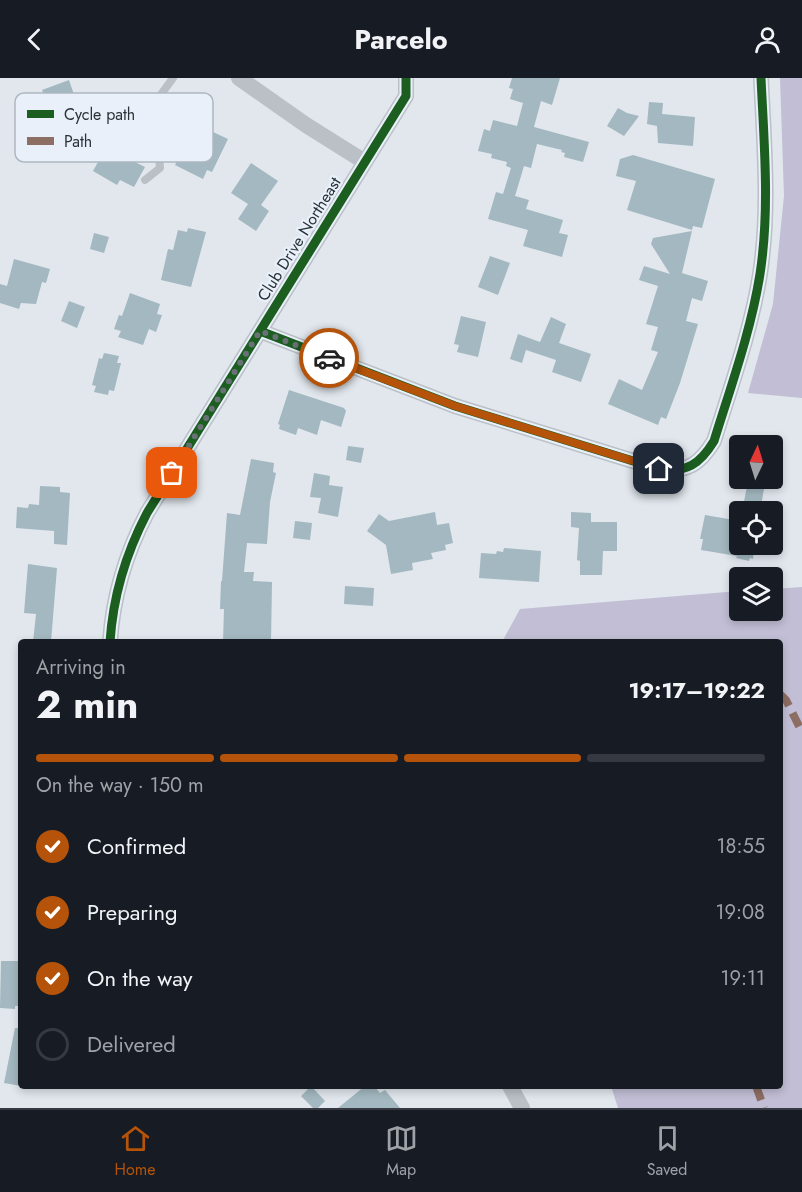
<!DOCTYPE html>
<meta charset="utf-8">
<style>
:root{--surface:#171b24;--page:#20242c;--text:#f1f3f6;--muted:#9ea1a6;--line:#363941;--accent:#b45309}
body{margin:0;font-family:Jost,sans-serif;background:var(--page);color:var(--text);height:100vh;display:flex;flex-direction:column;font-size:22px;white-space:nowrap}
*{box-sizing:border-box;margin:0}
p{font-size:20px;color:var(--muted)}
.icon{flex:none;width:33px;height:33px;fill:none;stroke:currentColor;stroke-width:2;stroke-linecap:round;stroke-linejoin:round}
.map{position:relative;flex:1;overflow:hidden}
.details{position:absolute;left:18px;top:561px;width:765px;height:450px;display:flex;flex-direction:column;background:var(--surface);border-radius:6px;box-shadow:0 3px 9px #0003}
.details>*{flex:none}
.needle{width:39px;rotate:4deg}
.buttons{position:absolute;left:729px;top:357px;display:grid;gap:12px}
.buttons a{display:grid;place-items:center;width:54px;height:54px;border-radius:6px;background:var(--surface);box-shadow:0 3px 9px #0003;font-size:30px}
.pin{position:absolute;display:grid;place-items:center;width:51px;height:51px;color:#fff;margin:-26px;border-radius:12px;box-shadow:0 3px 9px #0006}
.courier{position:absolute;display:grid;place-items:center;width:60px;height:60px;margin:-30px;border:4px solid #b45309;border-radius:50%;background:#fff;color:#222;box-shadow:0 2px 8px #0007}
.summary em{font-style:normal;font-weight:700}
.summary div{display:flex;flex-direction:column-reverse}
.summary{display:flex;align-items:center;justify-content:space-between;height:102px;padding:0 18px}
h1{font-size:39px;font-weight:700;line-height:45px}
.bar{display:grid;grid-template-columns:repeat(4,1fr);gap:9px 6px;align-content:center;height:72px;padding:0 18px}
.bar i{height:8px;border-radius:4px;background:var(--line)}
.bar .selected{background:var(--accent)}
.bar p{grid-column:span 4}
ol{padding:0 18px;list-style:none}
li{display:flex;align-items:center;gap:18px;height:66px}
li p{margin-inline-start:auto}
li .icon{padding:6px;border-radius:50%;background:var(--accent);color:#fff;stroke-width:4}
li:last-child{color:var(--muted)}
li i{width:33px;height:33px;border:3px solid var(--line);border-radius:50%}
header{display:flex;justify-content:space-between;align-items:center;height:78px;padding:0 18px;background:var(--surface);font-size:27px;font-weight:700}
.tabs{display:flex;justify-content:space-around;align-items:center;height:84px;border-top:2px solid var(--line);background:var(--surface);font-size:16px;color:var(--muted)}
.tabs a{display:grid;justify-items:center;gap:3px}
.tabs .selected{color:var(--accent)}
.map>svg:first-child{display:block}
</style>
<header><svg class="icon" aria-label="back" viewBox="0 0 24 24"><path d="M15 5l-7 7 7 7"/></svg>Parcelo<svg class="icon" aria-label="person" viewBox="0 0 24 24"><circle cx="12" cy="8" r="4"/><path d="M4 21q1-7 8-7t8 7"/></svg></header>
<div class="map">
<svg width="802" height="1030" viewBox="0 0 802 1030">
<rect width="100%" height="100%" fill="#e1e7ed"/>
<path fill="#c2bed5" d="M780 0H802V320L748 315 773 226 784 118Z
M802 509V1030H618L611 1008H780V564H502L520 531 739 513 740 532H772L773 511Z"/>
<path fill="#a3b8c0" d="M512 0H560L552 27 541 23 534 49 589 64 583 84 564 79 565 75 561 74 562 72 537 66 531 90 524 88 515 118 529 122 526 131 563 142 559 155 568 157 562 179 523 168 528 152 488 141 496 114 503 116 511 90 506 88 507 84 491 80 492 76 478 73 484 51 490 53 493 42 517 48 523 25 510 21 513 11 509 10Z
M69 2 85 49 60 59 42 12Z
M649 24 663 25 662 36 695 39 693 68 658 65 657 48 647 46Z
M618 30 627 35 639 38 624 58 607 48Z
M213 54 228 61 212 94 207 92 203 101 175 87 188 61 205 70Z
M109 64 134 78 131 82 145 89 134 109 120 102 117 107 93 93Z
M633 77 715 101 702 150 693 148 692 152 627 132 636 103 616 98 620 81Z
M251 85 278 103 261 127 269 133 256 153 238 141 248 126 231 115Z
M188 150 206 154 191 209 161 202 168 171 173 172 178 152 187 154Z
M692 153 682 195 708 203 702 223 692 220 686 243 698 246 680 305 666 341 661 339 658 347 608 326 619 301 642 312 658 274 651 272 658 249 646 246 658 208 639 202 644 188 670 196 651 166 653 160Z
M94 155 109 159 104 175 90 171Z
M490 178 510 185 498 217 478 209Z
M14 181 50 191 46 205 42 204 36 226 21 225 19 231 0 225V206L7 208Z
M130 215 160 226 157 236 162 237 156 254 149 251 143 267 118 259 121 253 114 251 119 237 122 238Z
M69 223 85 229 77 250 61 243Z
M461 238 486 244 478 279 457 274 459 267 454 266Z
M551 239 566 246 559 265 591 276 581 304 552 294 556 282 526 272 522 285 510 281 518 256 540 264Z
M104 275 119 278 117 285H121L114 313 109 312 108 317 94 314 96 308 92 307 99 280 102 281Z
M289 312 344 330 346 333 341 349 321 342 317 357 298 350 296 357 279 351 280 347 278 346Z
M348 368 364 370 361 385 346 382Z
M251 381 274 385 273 394 276 395 270 424 267 466 247 465 244 494H254L253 503 272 504 271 564H223L224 531H220L221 503H222L227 435 240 437Z
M314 395 330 398 329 407 343 409 338 439 318 435 321 420 310 419Z
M40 408 60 409V414L70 415 67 467 54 466V453L16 450 17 429 28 430 29 426 39 427Z
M747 408 764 411 760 434H742Z
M435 434 437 447 449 445 453 465 445 467 446 472 431 475 433 481 412 485 413 492 391 496 386 467 367 453 379 436 389 443Z
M571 434 591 435V444H617V473H603L602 497H580V483L577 482 579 450 571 449Z
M705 437 740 443V466H755L753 481 750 480 749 483 736 480 737 478 701 472 703 461H700Z
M295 443 312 445 310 462 293 460Z
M504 470 541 473 539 504 479 500 481 475 496 476 497 473 503 474Z
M28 486 57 490 51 564H33L36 536 24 535Z
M345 508 374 510 373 528 344 526Z
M1 883H21V928H15V931L0 930Z
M15 950H21V1008L4 1005Z
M311 1008 325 1023 318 1030H313L301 1018Z
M365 1008H374L380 1015 385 1012 400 1030H338Z"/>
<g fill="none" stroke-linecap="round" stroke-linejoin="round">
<path stroke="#bac0c6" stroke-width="8" d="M145 102 160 90 156 44 157 22 173 0"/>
<path stroke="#bac0c6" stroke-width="16" d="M239 0 306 47 365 84
M260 253 455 328 659 391C687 395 700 386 714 363 731 308 751 253 760 196 770 131 764 65 761 0
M110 564C113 518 125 477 147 435L406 18V0
M510 1008 522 1030"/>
<path stroke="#8d6e63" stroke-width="8" stroke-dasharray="15 8" stroke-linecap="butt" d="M780 616 786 622 802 654
M756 1008 764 1030"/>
<g stroke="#e9f0fa" stroke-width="13">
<path id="cycleway" d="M260 253 455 328 659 391C687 395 700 386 714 363 731 308 751 253 760 196 770 131 764 65 761 0
M110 564C113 518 125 477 147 435L406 18V0"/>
</g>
<use href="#cycleway" stroke="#1b5e20" stroke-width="9"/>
</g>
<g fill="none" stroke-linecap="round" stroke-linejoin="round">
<path stroke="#697177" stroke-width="6" stroke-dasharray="0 10.8" d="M172 395 260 253 329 280"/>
<path stroke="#b45309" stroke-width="8" d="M329 280 455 328 659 391"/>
</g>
<g text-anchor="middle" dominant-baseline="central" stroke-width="4.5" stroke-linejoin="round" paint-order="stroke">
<g font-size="16" fill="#283237" stroke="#e9f0fa">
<text transform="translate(299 161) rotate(-58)">Club Drive Northeast</text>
</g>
</g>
<rect x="15" y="15" width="198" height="69" rx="9" fill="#e9f0fa" stroke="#afb7c0" stroke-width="1.5"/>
<rect x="27" y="32" width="27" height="8" fill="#1b5e20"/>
<rect x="27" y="59" width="27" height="8" fill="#8d6e63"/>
<g font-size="16" fill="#283237">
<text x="64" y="42">Cycle path</text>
<text x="64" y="69">Path</text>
</g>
</svg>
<div class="buttons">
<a><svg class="needle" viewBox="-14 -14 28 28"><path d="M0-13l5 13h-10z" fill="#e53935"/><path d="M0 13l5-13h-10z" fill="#9ea1a6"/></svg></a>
<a><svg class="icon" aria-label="locate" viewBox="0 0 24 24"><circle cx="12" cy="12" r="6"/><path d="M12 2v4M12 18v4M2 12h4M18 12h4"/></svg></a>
<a><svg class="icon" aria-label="layers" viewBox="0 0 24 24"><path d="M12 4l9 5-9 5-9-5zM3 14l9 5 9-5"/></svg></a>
</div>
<div class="pin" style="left:172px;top:395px;background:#ea580c"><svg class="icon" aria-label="bag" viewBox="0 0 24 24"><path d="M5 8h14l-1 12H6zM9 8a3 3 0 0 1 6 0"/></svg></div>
<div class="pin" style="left:659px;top:391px;background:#1f2937"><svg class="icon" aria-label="home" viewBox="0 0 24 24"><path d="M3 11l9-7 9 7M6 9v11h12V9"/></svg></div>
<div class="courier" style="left:329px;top:280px"><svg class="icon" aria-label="car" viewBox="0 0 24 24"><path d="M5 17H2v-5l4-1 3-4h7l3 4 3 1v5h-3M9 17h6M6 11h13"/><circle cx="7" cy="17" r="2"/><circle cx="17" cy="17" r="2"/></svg></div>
<section class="details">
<div class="summary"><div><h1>2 min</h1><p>Arriving in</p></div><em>19:17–19:22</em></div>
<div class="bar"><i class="selected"></i><i class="selected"></i><i class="selected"></i><i></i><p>On the way · 150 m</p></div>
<ol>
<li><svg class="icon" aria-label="check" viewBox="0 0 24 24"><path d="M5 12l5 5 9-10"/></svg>Confirmed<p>18:55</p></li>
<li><svg class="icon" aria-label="check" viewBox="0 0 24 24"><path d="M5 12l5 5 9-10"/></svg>Preparing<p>19:08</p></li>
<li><svg class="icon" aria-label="check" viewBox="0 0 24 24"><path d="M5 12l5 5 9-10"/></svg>On the way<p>19:11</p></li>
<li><i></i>Delivered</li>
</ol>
</section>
</div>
<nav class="tabs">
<a class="selected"><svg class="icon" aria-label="home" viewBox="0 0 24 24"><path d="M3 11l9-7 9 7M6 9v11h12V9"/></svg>Home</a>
<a><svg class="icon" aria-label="map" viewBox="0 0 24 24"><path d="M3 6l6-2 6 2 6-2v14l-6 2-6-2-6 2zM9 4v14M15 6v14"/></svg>Map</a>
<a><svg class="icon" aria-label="saved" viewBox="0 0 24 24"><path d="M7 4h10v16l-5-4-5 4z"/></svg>Saved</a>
</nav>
